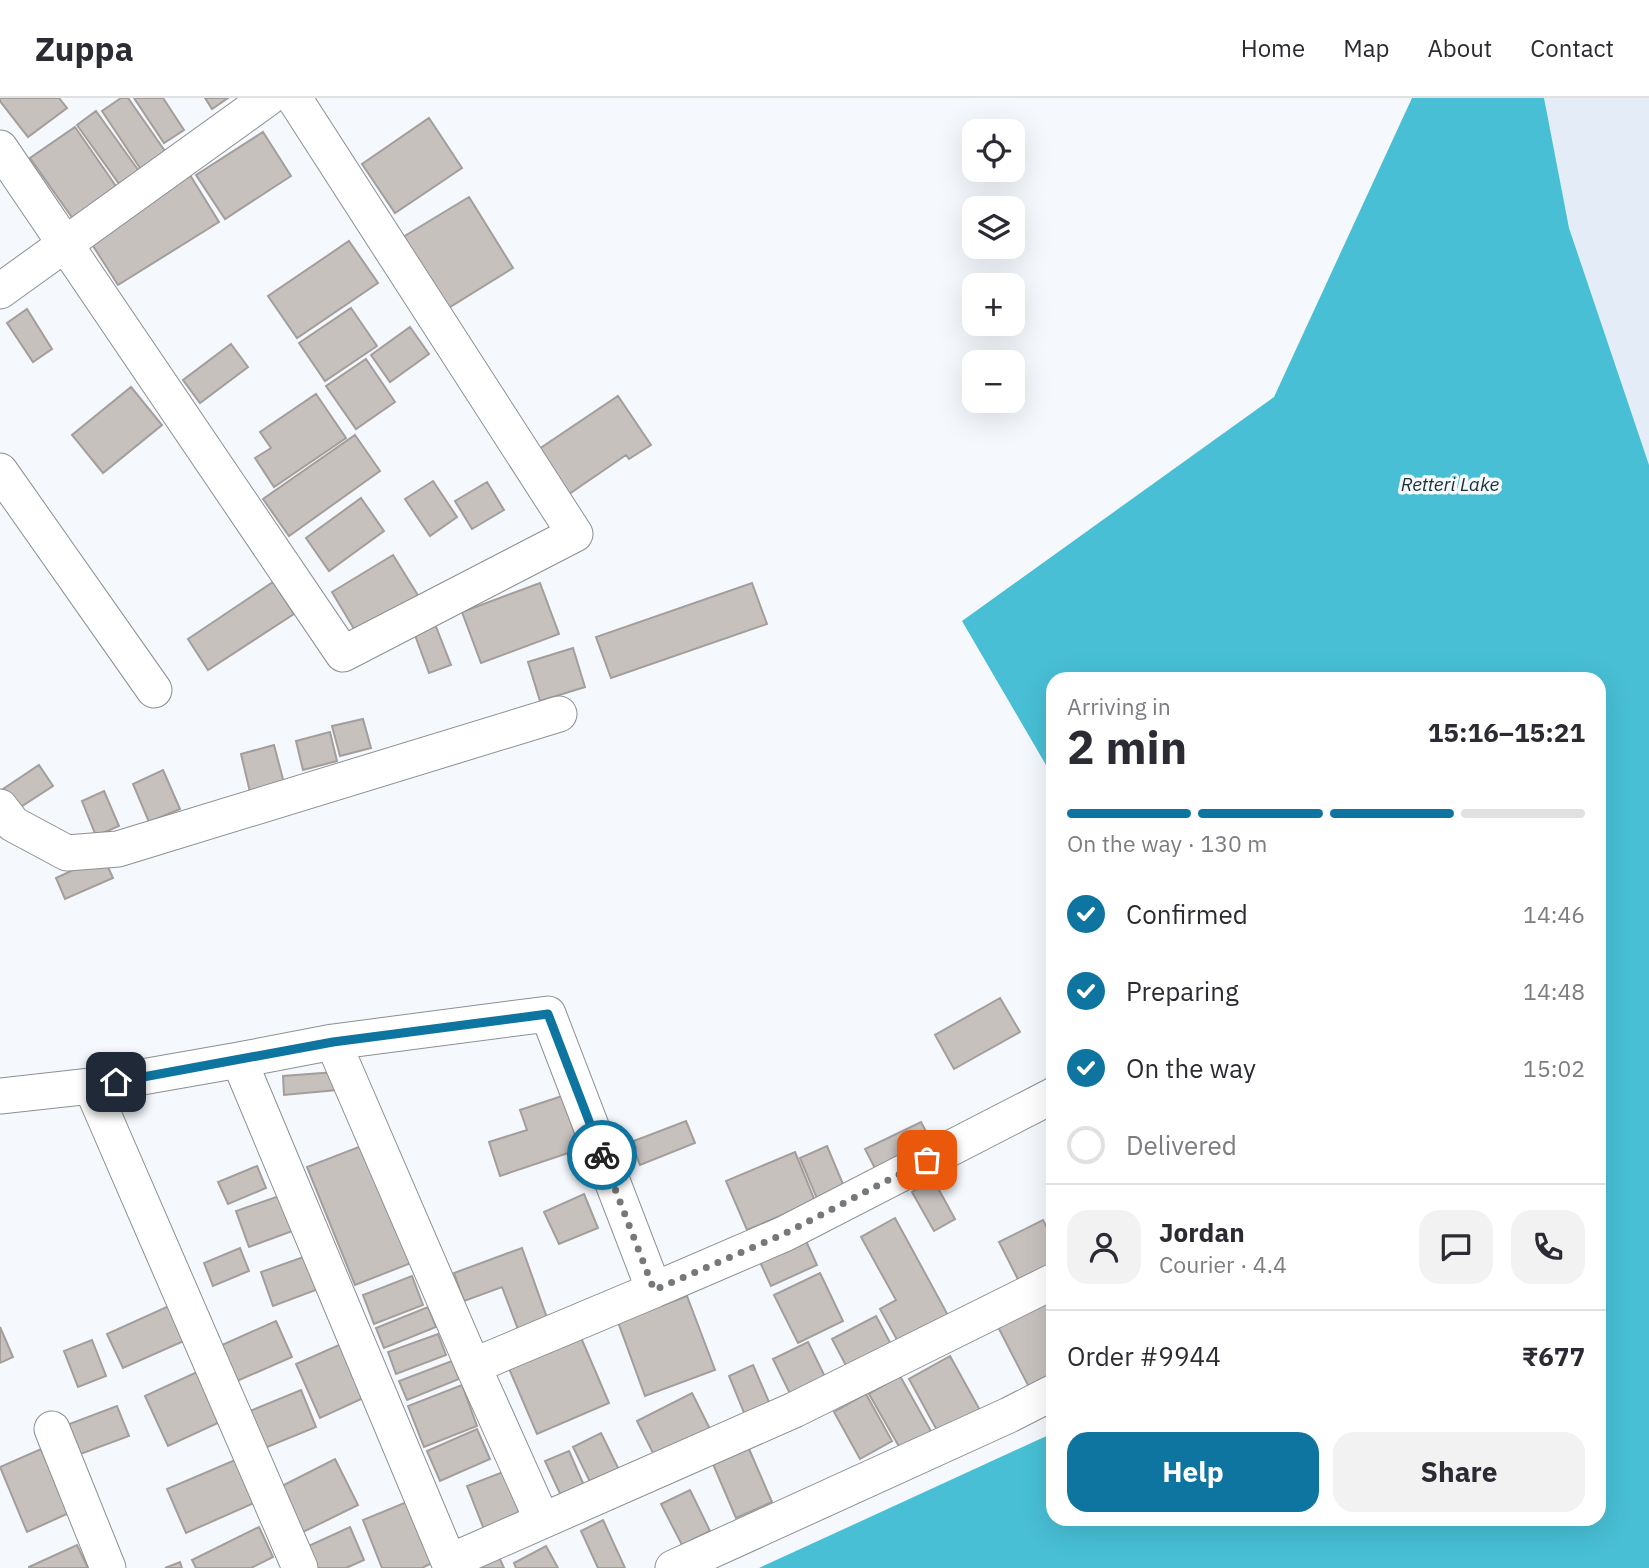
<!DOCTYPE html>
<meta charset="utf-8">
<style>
:root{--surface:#fff;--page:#f2f2f3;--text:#2b2b33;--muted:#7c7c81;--line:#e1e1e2;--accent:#0e74a0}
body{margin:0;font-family:"IBM Plex Sans",sans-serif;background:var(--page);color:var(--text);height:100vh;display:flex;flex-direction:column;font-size:26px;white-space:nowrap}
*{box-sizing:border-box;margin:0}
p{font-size:23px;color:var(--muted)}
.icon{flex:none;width:38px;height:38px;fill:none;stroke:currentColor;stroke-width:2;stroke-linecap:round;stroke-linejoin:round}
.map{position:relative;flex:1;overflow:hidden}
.side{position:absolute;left:1046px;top:574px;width:560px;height:854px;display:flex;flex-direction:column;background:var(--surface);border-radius:21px;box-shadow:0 7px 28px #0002}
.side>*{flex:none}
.buttons{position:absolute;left:962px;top:21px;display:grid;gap:14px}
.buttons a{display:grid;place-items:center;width:63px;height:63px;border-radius:14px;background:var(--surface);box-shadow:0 7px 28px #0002;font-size:35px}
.pin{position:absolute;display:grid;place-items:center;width:60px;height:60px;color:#fff;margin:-30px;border-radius:14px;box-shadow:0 4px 10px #0006}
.courier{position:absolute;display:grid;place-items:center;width:70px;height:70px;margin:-35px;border:5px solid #0e74a0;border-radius:50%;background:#fff;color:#222;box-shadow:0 2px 9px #0007}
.summary em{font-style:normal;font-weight:800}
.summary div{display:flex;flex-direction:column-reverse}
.summary{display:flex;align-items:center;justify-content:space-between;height:119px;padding:0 21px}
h1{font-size:46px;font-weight:800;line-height:52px}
.bar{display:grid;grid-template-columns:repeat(4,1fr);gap:10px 7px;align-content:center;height:84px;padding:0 21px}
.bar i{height:9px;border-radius:5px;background:var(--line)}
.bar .selected{background:var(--accent)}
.bar p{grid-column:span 4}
.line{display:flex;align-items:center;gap:18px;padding:0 21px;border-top:2px solid var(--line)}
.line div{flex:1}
.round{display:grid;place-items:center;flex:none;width:74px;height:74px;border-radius:21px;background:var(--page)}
ol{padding:0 21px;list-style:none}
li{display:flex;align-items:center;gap:21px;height:77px}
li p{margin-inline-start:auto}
li .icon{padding:7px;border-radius:50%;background:var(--accent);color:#fff;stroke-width:4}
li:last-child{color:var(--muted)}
li i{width:38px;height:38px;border:4px solid var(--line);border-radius:50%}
.primary-button{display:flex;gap:14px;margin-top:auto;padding:14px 21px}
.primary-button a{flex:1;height:80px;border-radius:21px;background:var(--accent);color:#fff;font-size:28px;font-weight:800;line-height:80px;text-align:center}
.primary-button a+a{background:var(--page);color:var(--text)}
header{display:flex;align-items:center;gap:42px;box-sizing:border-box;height:98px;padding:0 35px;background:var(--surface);border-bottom:2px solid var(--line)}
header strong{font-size:33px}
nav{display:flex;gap:38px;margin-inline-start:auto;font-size:24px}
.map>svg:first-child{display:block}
</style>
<header>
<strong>Zuppa</strong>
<nav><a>Home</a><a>Map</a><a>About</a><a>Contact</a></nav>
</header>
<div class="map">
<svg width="1649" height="1470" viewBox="0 0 1649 1470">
<rect width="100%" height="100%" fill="#f5f9fd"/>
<path fill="#e4edf7" d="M1505 0H1649V593Z"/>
<path fill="#48bfd5" d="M1412 0H1544L1569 130 1649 367V1470H759L1053 1335 1054 1421H1600V581H1054L1053 679 962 523 1274 299Z"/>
<path fill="#c7c1be" stroke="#a39e9b" stroke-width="2" d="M0 0H59L67 10 28 39 0 3Z
M121 0H128L167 56 142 73 102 13Z
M134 0H163L184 32 164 45Z
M205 0H228L212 11Z
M96 13 141 76 122 90 77 27Z
M429 20 462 70 395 115 362 66Z
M75 29 120 94 76 125 30 60Z
M263 34 291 78 225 121 196 77Z
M190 77 219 124 118 187 88 140Z
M469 99 513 170 442 214 398 142Z
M349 143 378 185 297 240 268 198Z
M351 210 377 248 325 283 299 245Z
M27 211 52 251 33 264 7 225Z
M410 229 429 256 390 284 371 257Z
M231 246 248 269 200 305 183 282Z
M366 261 395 304 356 331 326 288Z
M131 289 162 327 103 375 72 337Z
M316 296 346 340 274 389 255 360 271 350 260 334Z
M618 298 651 347 629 361 626 357 569 396 539 351Z
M355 337 380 373 289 438 263 401Z
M433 383 457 419 430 438 405 401Z
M487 384 504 412 472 431 455 403Z
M361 400 384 433 329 473 306 440Z
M393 457 419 499 357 536 332 494Z
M273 484 294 516 208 572 188 541Z
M540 485 559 536 481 565 462 514Z
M752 485 767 526 611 580 596 539Z
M433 521 451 567 429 575 412 529Z
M573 550 585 589 540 603 528 564Z
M363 621 371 650 340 658 332 628Z
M330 634 337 663 303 672 296 643Z
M274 647 284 685 250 694 241 656Z
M39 667 53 688 16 712 3 691Z
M163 672 180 711 149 724 133 686Z
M104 693 119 728 96 738 82 703Z
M103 758 113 780 65 801 56 780Z
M1000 900 1020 934 954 971 935 937Z
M335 974 337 992 284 997 283 978Z
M562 998 580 1051 500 1078 489 1044 527 1032 520 1012Z
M686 1023 695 1045 640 1067 631 1044Z
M921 1024 937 1054 881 1082 865 1051Z
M364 1047 411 1165 355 1187 307 1069Z
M827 1048 845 1091 818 1103 800 1060Z
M795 1054 815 1103 747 1132 726 1083Z
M257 1068 266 1090 228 1106 218 1084Z
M933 1081 955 1121 934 1133 912 1094Z
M285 1096 298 1131 249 1149 236 1113Z
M584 1096 598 1130 559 1146 544 1114Z
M895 1120 950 1221 901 1249 880 1211 896 1202 861 1139Z
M1043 1122 1054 1144V1178L1024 1193 999 1144Z
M806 1143 817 1167 771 1188 760 1164Z
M240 1150 249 1173 213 1188 204 1165Z
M522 1150 551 1231 522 1242 502 1189 464 1203 454 1175Z
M312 1156 324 1189 273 1208 261 1174Z
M820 1175 843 1223 798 1245 774 1197Z
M412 1178 423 1207 374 1226 363 1197Z
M687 1198 715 1272 645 1298 618 1224Z
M1054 1198V1279L1030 1291 997 1227Z
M171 1207 186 1242 123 1270 107 1236Z
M428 1209 436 1229 384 1250 376 1230Z
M876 1218 895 1254 851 1277 832 1241Z
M276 1223 292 1259 237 1283 222 1247Z
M0 1229 13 1259 0 1265Z
M579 1235 609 1305 537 1336 507 1266Z
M438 1236 446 1257 396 1276 388 1254Z
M92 1242 106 1278 78 1289 64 1253Z
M348 1243 372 1296 320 1320 296 1266Z
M808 1244 829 1287 794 1304 773 1261Z
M950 1258 981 1314 939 1336 909 1281Z
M452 1263 459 1281 407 1302 399 1283Z
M753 1267 772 1311 747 1322 729 1278Z
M197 1274 220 1324 168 1348 145 1298Z
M900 1278 932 1335 901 1352 869 1296Z
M462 1287 477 1328 424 1349 408 1308Z
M301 1292 316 1329 260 1352 245 1315Z
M692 1295 713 1337 658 1365 637 1323Z
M866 1296 892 1343 860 1361 834 1314Z
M117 1308 129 1338 75 1358 64 1328Z
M477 1331 490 1361 440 1383 427 1353Z
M601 1335 621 1376 593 1390 573 1349Z
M746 1344 772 1404 736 1420 710 1359Z
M41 1351 69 1415 27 1434 0 1369Z
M569 1353 586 1392 563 1402 545 1363Z
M335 1361 358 1407 299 1436 276 1391Z
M235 1362 254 1405 186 1435 167 1391Z
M503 1374 524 1425 487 1439 467 1388Z
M690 1392 710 1433 682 1447 661 1406Z
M414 1401 438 1462 422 1470H382L363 1422Z
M603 1422 625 1470H598L581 1433Z
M259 1429 273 1459 251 1470H196L192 1462Z
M350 1429 364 1462 346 1470H310L302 1451Z
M77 1447 88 1470H29V1469Z
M546 1448 558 1470H516L514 1465Z
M498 1457 504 1470H468Z
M180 1464 182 1470H165Z"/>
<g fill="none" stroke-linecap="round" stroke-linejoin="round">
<g stroke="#8c8f94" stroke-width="37">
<path id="street" d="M0 50 343 556 575 436 294 0
M0 193 268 0
M0 373 154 592
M0 709 13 726 67 755 118 751 559 616
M333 944 548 916 654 1192 473 1268 333 944 239 962 449 1464 794 1312 1054 1183
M239 962 91 988 300 1470
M0 998 91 988
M654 1192 784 1136 1054 997
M473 1268 542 1422
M52 1331 108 1470
M673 1470 1009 1317 1054 1294"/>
</g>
<use href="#street" stroke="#fff" stroke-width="35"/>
</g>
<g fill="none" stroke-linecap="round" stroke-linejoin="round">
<path stroke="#76797c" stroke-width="7" stroke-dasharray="0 12.6" d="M602 1057 654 1192 784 1136 927 1062"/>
<path stroke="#0e74a0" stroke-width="9" d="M116 984 333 944 548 916 602 1057"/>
</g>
<g text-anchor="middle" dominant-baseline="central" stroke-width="7" stroke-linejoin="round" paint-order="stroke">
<g font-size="19" font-style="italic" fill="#1a2f33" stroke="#f5f9fd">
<text x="1450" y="386">Retteri Lake</text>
</g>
</g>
</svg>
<div class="buttons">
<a><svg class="icon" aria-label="locate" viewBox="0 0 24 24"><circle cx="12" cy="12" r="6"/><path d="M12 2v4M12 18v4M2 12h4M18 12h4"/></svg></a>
<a><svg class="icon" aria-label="layers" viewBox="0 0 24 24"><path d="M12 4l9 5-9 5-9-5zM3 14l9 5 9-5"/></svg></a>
<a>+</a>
<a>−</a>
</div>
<div class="pin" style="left:927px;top:1062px;background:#ea580c"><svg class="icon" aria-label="bag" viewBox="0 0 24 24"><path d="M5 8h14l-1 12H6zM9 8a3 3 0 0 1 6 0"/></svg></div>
<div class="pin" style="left:116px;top:984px;background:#1f2937"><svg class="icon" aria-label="home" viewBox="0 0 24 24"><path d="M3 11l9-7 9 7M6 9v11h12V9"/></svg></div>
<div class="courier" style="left:602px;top:1057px"><svg class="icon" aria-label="bike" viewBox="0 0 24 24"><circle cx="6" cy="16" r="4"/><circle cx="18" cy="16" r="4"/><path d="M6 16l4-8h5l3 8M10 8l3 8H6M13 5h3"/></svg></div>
<section class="side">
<div class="summary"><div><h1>2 min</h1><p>Arriving in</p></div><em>15:16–15:21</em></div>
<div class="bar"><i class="selected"></i><i class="selected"></i><i class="selected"></i><i></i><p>On the way · 130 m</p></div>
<ol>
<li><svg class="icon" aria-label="check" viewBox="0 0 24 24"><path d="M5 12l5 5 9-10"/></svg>Confirmed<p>14:46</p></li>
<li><svg class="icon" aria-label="check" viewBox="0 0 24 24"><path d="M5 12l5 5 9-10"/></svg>Preparing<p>14:48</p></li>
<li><svg class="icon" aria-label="check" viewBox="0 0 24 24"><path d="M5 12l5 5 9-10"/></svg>On the way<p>15:02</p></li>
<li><i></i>Delivered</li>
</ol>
<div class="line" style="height:126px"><a class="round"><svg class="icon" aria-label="person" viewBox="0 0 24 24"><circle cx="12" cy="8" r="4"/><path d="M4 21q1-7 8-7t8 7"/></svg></a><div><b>Jordan</b><p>Courier · 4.4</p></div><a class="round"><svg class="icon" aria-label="chat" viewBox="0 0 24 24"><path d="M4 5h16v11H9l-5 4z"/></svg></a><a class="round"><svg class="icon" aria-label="phone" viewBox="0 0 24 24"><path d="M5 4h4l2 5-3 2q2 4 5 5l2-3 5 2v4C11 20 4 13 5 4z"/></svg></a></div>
<div class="line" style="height:91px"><div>Order #9944</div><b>₹677</b></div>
<div class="primary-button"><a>Help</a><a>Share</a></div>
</section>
</div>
